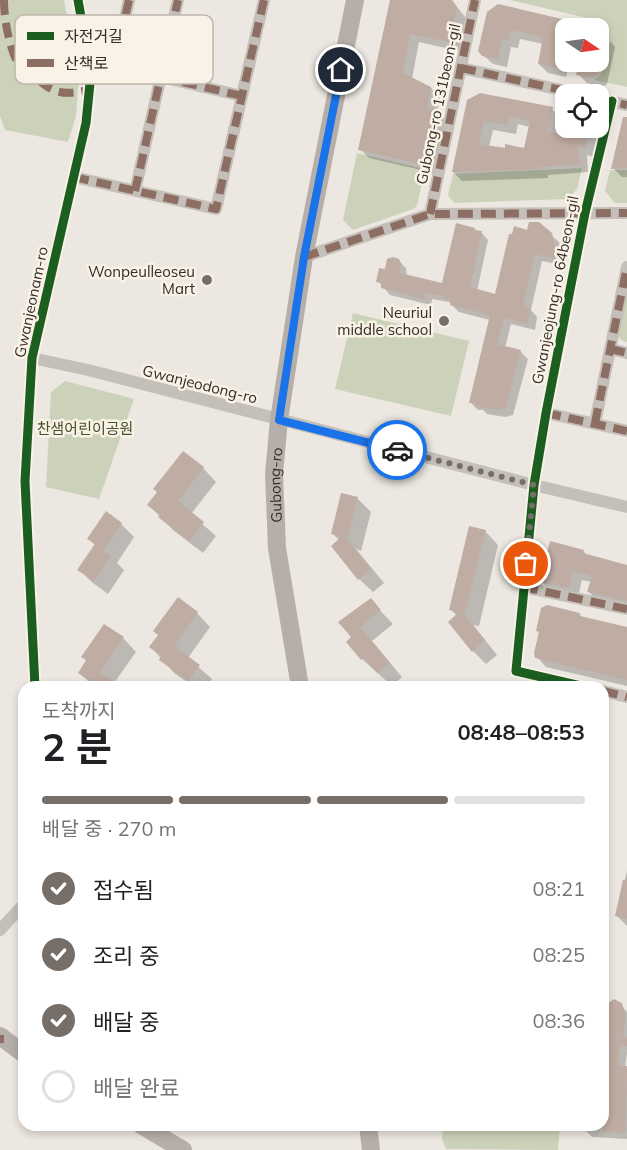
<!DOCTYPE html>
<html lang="ko">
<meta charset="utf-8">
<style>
:root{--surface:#fff;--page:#f6f6f6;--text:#202124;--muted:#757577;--line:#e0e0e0;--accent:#766e68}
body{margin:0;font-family:Mulish,"Noto Sans KR",sans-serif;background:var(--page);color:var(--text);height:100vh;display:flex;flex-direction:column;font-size:22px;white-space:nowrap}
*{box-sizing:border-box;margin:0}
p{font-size:20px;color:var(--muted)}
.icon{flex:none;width:33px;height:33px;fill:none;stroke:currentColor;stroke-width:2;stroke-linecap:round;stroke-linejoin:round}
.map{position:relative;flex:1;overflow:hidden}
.details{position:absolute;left:18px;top:681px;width:591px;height:450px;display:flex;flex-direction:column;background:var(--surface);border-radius:18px;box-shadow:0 3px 9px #0003}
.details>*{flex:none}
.needle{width:39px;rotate:103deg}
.fabs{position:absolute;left:555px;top:18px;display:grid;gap:12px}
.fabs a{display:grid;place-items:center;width:54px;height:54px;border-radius:12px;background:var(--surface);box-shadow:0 3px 9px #0003;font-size:30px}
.pin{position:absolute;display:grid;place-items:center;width:51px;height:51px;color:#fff;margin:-26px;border:3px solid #fff;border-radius:50%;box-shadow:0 2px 6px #0007}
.courier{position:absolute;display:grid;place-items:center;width:60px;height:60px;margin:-30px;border:4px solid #1a73e8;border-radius:50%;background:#fff;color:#222;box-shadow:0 2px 8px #0007}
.summary em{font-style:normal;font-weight:700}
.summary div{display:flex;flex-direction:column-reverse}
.summary{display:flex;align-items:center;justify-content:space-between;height:102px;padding:0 24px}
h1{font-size:39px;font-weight:700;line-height:45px}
.bar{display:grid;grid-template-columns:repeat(4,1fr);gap:9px 6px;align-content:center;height:72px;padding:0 24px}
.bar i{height:8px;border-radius:4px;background:var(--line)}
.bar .active{background:var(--accent)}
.bar p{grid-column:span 4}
ol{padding:0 24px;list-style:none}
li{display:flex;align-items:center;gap:18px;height:66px}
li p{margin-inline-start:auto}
li .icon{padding:6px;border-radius:50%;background:var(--accent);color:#fff;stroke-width:4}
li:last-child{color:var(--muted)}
li i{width:33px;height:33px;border:3px solid var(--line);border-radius:50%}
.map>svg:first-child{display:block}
</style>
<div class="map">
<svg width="627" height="1150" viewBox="0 0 627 1150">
<rect width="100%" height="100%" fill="#ece7e0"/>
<path fill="#ccd2ba" d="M0 0H64L79 74 76 116 68 142 5 130 0 116Z
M510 0H627V87L594 80 601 74 609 35 600 21Z
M357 153 425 169 417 206 413 209 353 230 343 220Z
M582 168 577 189 568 199 454 203 448 195 453 174Z
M610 170H627V203H615L605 191Z
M627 279V342L621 340 618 334Z
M353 313 469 341 451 416 335 389Z
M65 381 134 399 99 499 46 487 51 392Z
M443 1125H560L558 1150 446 1149 442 1140Z"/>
<path fill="#0003" fill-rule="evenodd" d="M392 0H451L466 18 459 51 419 42 412 79 431 88 440 98 437 112 446 121 434 173 369 158 360 149Z
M488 13 598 26 604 32H602L609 44 611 42 606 34 615 47 607 84 602 87 587 83 578 74 581 62H598V28H566V62H570L566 77 548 73 539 64 544 44 520 39 518 48 511 47 507 67 493 64 483 55Z
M469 101 552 109 561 118 557 134 567 136 569 128H597L600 131 594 157 587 155 588 172 548 175V178L462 181 453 172ZM518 124 530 127 525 149 489 147 493 130 516 134Z
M627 130V177H622L613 168Z
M474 229 481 232 488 240 477 291 496 295 551 235 559 242 562 259 561 265 542 261 531 310 537 317 535 330 511 324 505 348 521 352 528 359 513 415 505 417 487 414 483 410H478L471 403 490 320 459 312 449 302 432 299 431 305 390 295 378 281 398 260 406 268 407 277 443 285Z
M203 468 216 482 191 514 216 536 203 553 173 530 149 505Z
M357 498 371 512 361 551 356 549 384 583 373 592 359 579 339 540 333 534Z
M121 524 134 537 117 563 124 570 108 594 93 583 79 570 96 546 89 539Z
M485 531 498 545 479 626 473 625 497 655 486 664 473 651 457 616 450 609Z
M583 551 588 556 627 566V607L598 601 589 592 592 582 582 580 578 597 551 591 542 582Z
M178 599 197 613 210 627 188 658 212 679 207 687H194L174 673 151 647 159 635Z
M370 600 393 624 372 641 402 677 392 686 362 659 353 638Z
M580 615 583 618 627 629V686L546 667 537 657Z
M123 638 136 652 114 683 119 687H93L80 672Z
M627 871V926L616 915Z
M611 1002H618L627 1012V1053L625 1068H627V1139L592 1137 585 1130 586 1125H603V1067H607L608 1049 603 1047V1010Z"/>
<path fill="#bfaca2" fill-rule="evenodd" d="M390 0H452L457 7 450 42 410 34 403 73 431 87 427 108 437 110 426 165 358 150Z
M498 4 570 21 571 18 599 25V28H566L558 68 538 64 543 37 511 30 509 40 502 39 498 59 482 56 478 51 487 12Z
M579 62H601L598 75 592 78 576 75Z
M480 93 553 107 547 131 565 135 567 128H590L585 149 578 147 580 164 539 167V169L452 172 467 100ZM509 116 530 121 524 148 505 144V148L479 144 484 121 507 125Z
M623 117H627V168L611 169Z
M529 222H539L552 233 556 251 554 259 535 254 523 306 530 308 528 324 504 318 497 344 521 350 506 408 497 410 478 407 474 403H469L490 315 450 305 451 300 443 298V296L425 293 424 299 381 288V283L376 282 379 268 385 269 387 259 393 257 399 259 401 264 400 273 442 283 456 223 475 228 474 230 482 231 470 287 495 294 509 234H512L514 226 527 230Z
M183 451 204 467 178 501 204 522 189 541 158 517 160 515 147 505 157 492 153 489Z
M341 493 358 497 348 538H346L371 569 358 580 331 546 341 537 331 534Z
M106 511 122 523 103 550 111 556 94 581 77 570 95 544 87 539Z
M469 526 486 530 465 614 463 613 485 640 472 652 448 622 459 612 449 610Z
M550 541 584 550 583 553 627 565V601L587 592 592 576 573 571 569 588 540 582Z
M178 597 198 612 174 646 200 665 188 681 159 660 161 656 149 647 158 635 153 631Z
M371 598 381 610 360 627 390 663 377 673 364 657 361 660 346 642 351 637 338 622Z
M547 605 580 613V616L627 627V680L535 658 534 653 539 632 536 631 541 608Z
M104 624 124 637 100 672 122 687H87L91 682 78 673 86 660 81 657Z
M623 880H627V919L615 916Z
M614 999 622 1003 626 1017 623 1036 627 1037V1046L620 1047 618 1066H627L626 1133 603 1132V1066H605L606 1044 603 1043 604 1010 607 1004Z"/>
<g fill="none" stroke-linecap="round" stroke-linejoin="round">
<path stroke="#c5bfb9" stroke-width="12" d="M129 0 114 66 242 96
M461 68 580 94
M598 99 627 105
M74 177 216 209 264 0
M135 191 178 0
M430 214 475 0
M304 257 430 214 627 213
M610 349 627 353
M32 358 88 370 534 485 627 507
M546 413 627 431
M595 423 627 267
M523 587 627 609
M35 687 25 481 32 358 86 123 91 73 78 0
M585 687 516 671 534 485 546 413 585 213 612 101
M603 691 627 697
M0 930 24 904"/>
<g stroke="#b6afa9" stroke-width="18">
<path id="s1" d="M300 687 277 548 274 474 279 420 304 257 355 0"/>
<path d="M0 1036 24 1054"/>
<path d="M141 1125 183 1150"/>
<path d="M368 1125 371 1150"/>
</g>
<path stroke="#8d6e63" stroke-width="8" stroke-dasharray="15 8" stroke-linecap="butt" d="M4 0C4 19 8 38 14 55 16 61 22 65 26 69 47 88 55 97 84 91
M129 0 114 66 242 96
M461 68 580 94
M598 99 627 105
M74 177 216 209 264 0
M135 191 178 0
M430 214 475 0
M304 257 430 214 627 213
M610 349 627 353
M546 413 627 431
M595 423 627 267
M523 587 627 609
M603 691 627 697
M0 1039H4"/>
<g stroke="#f9f2e7" stroke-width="13">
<path id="cycleway" d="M35 687 25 481 32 358 86 123 91 73 78 0
M585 687 516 671 534 485 546 413 585 213 612 101"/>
</g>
<use href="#cycleway" stroke="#1b5e20" stroke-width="9"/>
</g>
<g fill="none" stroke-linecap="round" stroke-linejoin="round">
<path stroke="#766e68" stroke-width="6" stroke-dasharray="0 10.8" d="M397 450 534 485 526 564"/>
<path stroke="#1a73e8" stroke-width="8" d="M341 70 304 257 279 420 397 450"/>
</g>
<g fill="#766e68" stroke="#f9f2e7" stroke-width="2">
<circle cx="207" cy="280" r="6"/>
<circle cx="444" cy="321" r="6"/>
</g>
<g text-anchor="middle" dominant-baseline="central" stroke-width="5" stroke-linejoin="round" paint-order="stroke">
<g font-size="15" fill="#362d27" stroke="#f9f2e7">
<text transform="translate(438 104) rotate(-78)">Gubong-ro 131beon-gil</text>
<text transform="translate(555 290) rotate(-79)">Gwanjeojung-ro 64beon-gil</text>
<text transform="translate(31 302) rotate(-78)">Gwanjeonam-ro</text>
<text transform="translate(200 384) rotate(14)">Gwanjeodong-ro</text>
<text stroke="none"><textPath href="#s1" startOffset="204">Gubong-ro</textPath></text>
</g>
<g font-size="15" fill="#362d27" stroke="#f9f2e7" text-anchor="end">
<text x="195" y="271">Wonpeulleoseu<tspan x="195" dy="17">Mart</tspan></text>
<text x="432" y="312">Neuriul<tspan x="432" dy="17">middle school</tspan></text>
</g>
<g font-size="15" fill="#43542b" stroke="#f9f2e7">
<text x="85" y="428">찬샘어린이공원</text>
</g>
</g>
<rect x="15" y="15" width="198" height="69" rx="9" fill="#f9f2e7" stroke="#beb7ad" stroke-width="1.5"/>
<rect x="27" y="32" width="27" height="8" fill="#1b5e20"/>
<rect x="27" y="59" width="27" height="8" fill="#8d6e63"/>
<g font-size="16" fill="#362d27">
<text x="64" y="42">자전거길</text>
<text x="64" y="69">산책로</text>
</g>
</svg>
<div class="fabs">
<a><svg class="needle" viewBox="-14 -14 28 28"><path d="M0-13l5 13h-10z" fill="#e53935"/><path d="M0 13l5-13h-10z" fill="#757577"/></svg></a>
<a><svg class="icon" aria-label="locate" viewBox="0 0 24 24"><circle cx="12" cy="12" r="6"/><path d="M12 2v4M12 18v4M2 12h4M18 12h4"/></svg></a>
</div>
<div class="pin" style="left:526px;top:564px;background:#ea580c"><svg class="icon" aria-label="bag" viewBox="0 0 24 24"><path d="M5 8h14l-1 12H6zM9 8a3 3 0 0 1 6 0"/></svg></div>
<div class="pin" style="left:341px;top:70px;background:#1f2937"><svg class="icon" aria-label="home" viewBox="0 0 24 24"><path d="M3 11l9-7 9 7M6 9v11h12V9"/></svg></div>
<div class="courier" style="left:397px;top:450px"><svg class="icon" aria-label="car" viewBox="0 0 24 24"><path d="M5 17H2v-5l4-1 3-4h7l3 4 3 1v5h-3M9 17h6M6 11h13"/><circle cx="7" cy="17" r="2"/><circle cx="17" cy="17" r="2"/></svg></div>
<section class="details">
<div class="summary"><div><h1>2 분</h1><p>도착까지</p></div><em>08:48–08:53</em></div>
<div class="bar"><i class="active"></i><i class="active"></i><i class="active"></i><i></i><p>배달 중 · 270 m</p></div>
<ol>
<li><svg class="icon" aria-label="check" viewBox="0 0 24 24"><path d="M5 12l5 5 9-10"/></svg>접수됨<p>08:21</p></li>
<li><svg class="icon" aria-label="check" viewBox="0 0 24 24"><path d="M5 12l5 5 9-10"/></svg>조리 중<p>08:25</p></li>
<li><svg class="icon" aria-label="check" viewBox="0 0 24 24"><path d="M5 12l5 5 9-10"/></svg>배달 중<p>08:36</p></li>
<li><i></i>배달 완료</li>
</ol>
</section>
</div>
